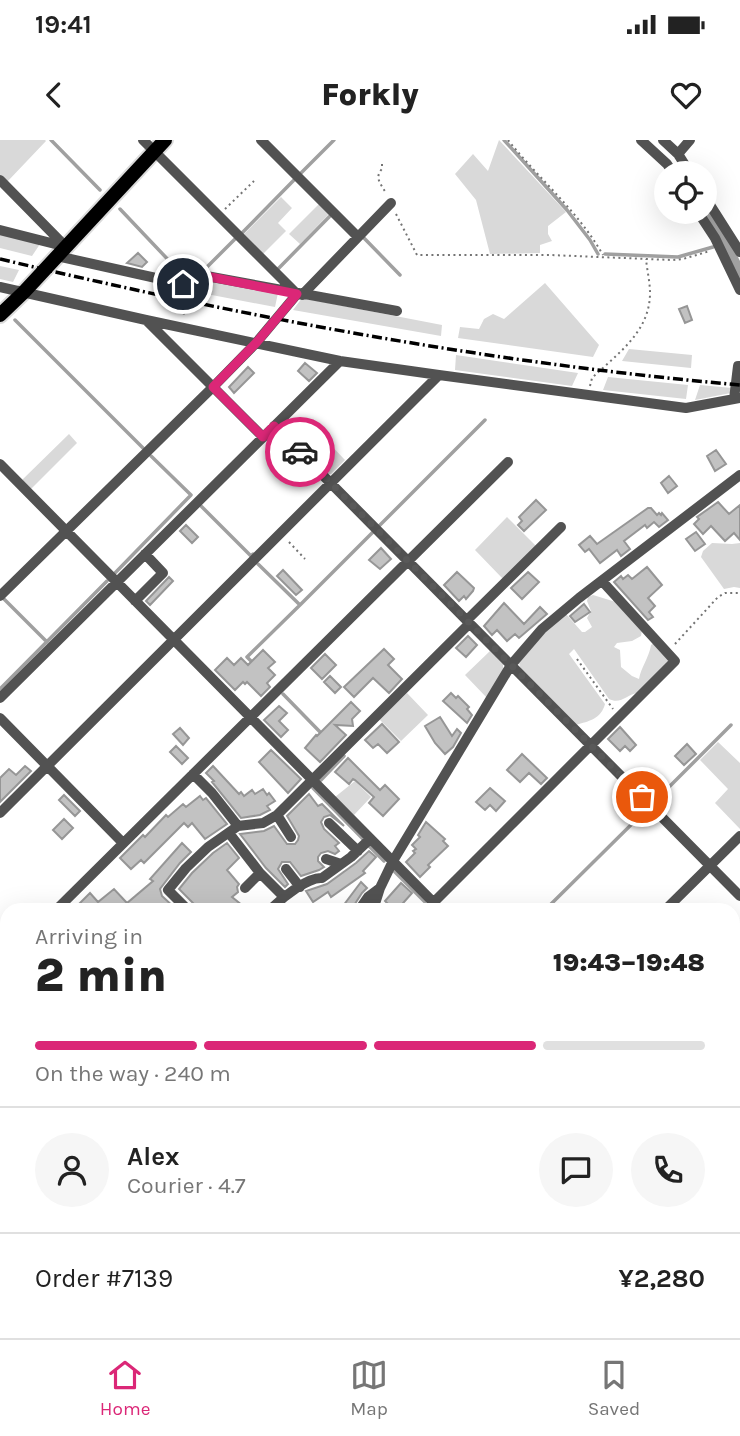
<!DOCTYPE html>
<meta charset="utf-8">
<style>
:root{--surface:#fff;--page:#f6f6f6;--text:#222;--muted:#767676;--line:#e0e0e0;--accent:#db2777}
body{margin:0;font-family:Karla,sans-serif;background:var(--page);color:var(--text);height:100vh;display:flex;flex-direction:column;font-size:26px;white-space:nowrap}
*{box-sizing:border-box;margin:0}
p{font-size:23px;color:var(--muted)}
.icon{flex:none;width:38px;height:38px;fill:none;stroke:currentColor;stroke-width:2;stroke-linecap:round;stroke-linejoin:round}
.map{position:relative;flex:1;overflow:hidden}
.side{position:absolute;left:0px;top:763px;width:740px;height:436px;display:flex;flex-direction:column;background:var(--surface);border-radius:21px 21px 0 0;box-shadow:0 7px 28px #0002}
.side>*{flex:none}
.tools{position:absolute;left:654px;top:21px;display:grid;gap:14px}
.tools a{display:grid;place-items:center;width:63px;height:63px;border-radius:50%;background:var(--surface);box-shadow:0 7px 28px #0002;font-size:35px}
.pin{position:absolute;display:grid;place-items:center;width:60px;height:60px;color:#fff;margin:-30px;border:4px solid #fff;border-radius:50%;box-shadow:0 2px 7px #0007}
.courier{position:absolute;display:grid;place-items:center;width:70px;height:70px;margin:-35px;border:5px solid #db2777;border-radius:50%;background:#fff;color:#222;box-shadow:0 2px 9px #0007}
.summary em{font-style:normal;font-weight:800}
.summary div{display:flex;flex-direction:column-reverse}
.summary{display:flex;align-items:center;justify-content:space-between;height:119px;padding:0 35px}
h1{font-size:46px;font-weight:800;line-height:52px}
.bar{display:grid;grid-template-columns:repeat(4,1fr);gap:10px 7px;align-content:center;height:84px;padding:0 35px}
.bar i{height:9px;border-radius:5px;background:var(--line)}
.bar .current{background:var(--accent)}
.bar p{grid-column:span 4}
.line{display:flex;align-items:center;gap:18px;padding:0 35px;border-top:2px solid var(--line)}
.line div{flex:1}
.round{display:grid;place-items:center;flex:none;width:74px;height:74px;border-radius:37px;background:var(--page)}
.status{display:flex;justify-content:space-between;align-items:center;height:49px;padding:0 35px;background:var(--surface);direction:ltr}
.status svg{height:19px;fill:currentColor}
header{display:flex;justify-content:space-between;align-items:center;height:91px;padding:0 35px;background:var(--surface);font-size:32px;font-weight:800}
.tab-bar{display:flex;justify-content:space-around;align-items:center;height:98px;border-top:2px solid var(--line);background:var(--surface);font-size:19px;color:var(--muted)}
.tab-bar a{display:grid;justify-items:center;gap:4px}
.tab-bar .current{color:var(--accent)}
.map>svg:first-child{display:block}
</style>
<div class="status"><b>19:41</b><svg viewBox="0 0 49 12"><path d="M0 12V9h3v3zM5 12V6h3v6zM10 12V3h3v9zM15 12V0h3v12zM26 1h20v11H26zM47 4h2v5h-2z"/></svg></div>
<header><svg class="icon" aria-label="back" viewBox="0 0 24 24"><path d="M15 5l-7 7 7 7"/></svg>Forkly<svg class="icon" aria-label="heart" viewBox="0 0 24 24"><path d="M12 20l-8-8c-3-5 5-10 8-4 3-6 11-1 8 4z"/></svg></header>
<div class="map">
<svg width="740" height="1198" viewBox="0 0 740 1198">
<rect width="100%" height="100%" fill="#fff"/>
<path fill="#d9d9d9" d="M0 0H45L46 1 7 42 0 35Z
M499 0 566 72 548 86V94L552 101 540 105V113L490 114 476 60 455 34 473 14 488 31Z
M281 57 292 68 278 83 286 91 261 116 242 96Z
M320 63 330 73 300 104 289 94Z
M0 94 40 104 32 116 0 108Z
M0 126 19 130 13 142 0 139Z
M194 138 278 153 275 167 191 151Z
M545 143 599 205 593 217 458 198 460 187 479 189 484 179 493 174 504 179Z
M302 158 442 185 441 196 293 170Z
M629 209 692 215 691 228 622 221Z
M456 215 578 233 572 246 455 230Z
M608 237 688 245 686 259 603 250Z
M700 245 732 248 731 253 695 260Z
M69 294 77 303 31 349 22 340Z
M324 298 345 320 331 334H327L308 315Z
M507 377 536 406 503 439 475 410Z
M712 403 732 404 740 403V448L734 447 724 449 701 417 703 411Z
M593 455 619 463 642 490 641 496 632 501 617 503 614 507 620 510 621 527 632 536 639 539C641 527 649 518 651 505L654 503 668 518V522L638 553C627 554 621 565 609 559L574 509 569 514 605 564C601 579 589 581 576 585L521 530 519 523 535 502 566 474 582 492H585L592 487 587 478 591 471 587 461 588 457Z
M490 511 503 524V530L487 558 465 535Z
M407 553 428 575 401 601 379 579Z
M718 602 740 623V689L715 663 728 649 700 620Z
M355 641 371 657 354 675 335 657Z
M740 1014V1045L733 1044V1015Z
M740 1092V1160H733V1128Z"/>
<path fill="#a0a0a0" d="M705 63 730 101 740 121V140L703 72H705Z"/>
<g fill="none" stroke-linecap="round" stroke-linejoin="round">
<path stroke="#a0a0a0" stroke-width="3.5" d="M51 0 100 50
M504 0 567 70 590 100 598 114
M300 34 334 0
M120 69 175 127 182 132 188 124 206 128 235 99
M241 94 295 39
M363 97 400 135
M605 114 678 117 713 107
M277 130 331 75
M15 180 143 308
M201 366 251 416 253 414
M379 386 485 280
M115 433 191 355 151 316
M4 459 47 502
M300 465 373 392
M253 523 247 517 300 465 258 424
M0 549 107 441
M283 554 323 595
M321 640 344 616
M314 647 313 648 363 699
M653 663 731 585
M369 706 384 721
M394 731 425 762
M545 770 647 669
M733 820 740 814
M420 1192 426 1198
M628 1192 634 1198
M589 1198 595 1192"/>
</g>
<path fill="#c2c2c2" stroke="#969696" stroke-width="2" d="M138 113 147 122 142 127 127 123Z
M687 166 692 180 685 183 679 169Z
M305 223 317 233 309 241 298 231Z
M248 227 254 233 234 253 229 247Z
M716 310 726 324 715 331 707 316Z
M669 336 677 346 668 353 661 343Z
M536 360 546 370 524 391 518 385 522 381 519 377Z
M718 362 729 374 740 365V400L734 393 725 401 711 386 703 394 694 384 699 379 697 377Z
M648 368H651L657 375 659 373 661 375 662 373 668 380 659 387 654 382 647 388 645 385 624 401 630 409 621 416 617 410 600 423 589 409 585 412 579 405 590 396 597 404Z
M186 385 198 397 192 403 180 391Z
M696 392 705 404 695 411 686 399Z
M381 408 391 419 380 429 369 420Z
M647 427 662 445 648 458 655 466 649 472 653 477 648 480 614 442 621 436 623 439 628 435 632 439Z
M283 430 302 450 296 455 277 436Z
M457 432 474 448 473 451 466 459 464 456 459 461 444 445Z
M528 432 539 442 522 459 511 448Z
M169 437 173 441 150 465 146 461Z
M504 463 524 484 540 467 547 474 519 498 515 494 507 501 497 490 492 495 484 486Z
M584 464 590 472 575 482 570 476Z
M468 496 477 505 466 517 456 508Z
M384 509 394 519 388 525 402 539 389 553 373 538 354 557 344 547Z
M263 510 275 522 268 528 275 535 267 543 270 547 261 556 247 542 245 544 243 542 235 550 215 530 227 518 234 525 241 518 248 525Z
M325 514 336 525 322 539 311 528Z
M330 536 341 547 335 553 324 542Z
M451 553 456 558 458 556 469 567 467 569 472 575 467 583 443 561Z
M351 562 360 571 352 579 353 586 335 585 346 595 320 622 305 608 316 595 317 596Z
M279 566 287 573 279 581 288 590 281 597 264 580Z
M440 577 452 596 457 589 461 593 453 607 445 614 435 603 425 586Z
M382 584 399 602 387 613 378 604 373 608 365 600Z
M620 587 636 605 630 611 625 606 620 611 608 599Z
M180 588 189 598 183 605 173 594Z
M687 604 696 614 684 625 675 616Z
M176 606 188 618 182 624 170 612Z
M271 610 301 639 288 653 259 622Z
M522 614 547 638 541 644 529 633 520 642 507 630Z
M348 618 380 650 385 645 399 659 383 676 369 663 374 657 355 640 353 639 349 644 335 632Z
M25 626 31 631 0 662V638L9 629 16 635Z
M213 626 239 654 241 652 244 656 252 650 255 654 263 649 267 655 269 653 275 661 267 666 270 670 260 675 241 678 212 642 214 641 206 633Z
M490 648 505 661 496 671 490 665 485 670 476 662Z
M309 654 318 666 322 664 344 686 330 675 324 677 321 682 324 689 339 703 335 706 339 711 335 714 328 711 321 713 318 717V721L324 727 319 730 301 736 290 722H282L278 729 288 744 285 747 266 728 240 694 264 691 274 686 287 704H295L298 700 299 696 287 676Z
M64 655 80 671 75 676 59 660Z
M200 656 203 660 206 658 227 684 205 699 192 683 188 687 184 683 144 723 141 720 131 729 120 718 143 695 145 697 166 675 168 677 183 664 186 667Z
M64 679 73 688 62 699 53 690Z
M426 682 445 699 443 701 448 706 428 725 430 727 420 737 406 722 415 713 413 711 416 709 412 705 420 697 418 695Z
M182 703 191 712 180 723 160 749 162 756 177 770H101L97 765 91 770H73L90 753 98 762 114 749 127 763 153 741 150 739Z
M227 703 239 718 227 730 239 744 237 747 238 752 232 757 248 770H196L194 764 179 749 192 733 213 713Z
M369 711 376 717 363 731 365 733 331 757 328 752 313 762 306 751 327 744 356 723Z
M361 742 367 748 362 753 351 770H340Z
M401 743 412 753 397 770H384L389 765 385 761Z"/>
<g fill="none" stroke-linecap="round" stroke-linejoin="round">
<g stroke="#dbdbdb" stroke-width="18">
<path id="major" d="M0 175 24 152 165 0"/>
</g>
<path stroke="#747474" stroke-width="2" stroke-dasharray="2 3.5" stroke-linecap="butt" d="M508 0C539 39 578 71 603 115
M382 24V29C374 38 381 44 386 53
M225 69 254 41
M396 74 417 115H550L672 120 683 119 710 111
M183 156 184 178
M590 246 592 238C617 214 650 192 650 153 650 142 647 130 646 119
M289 402 305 419
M675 504 718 457 725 453H740
M577 519 613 569
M641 1198V1192
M670 1198V1192"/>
<path stroke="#525252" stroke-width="10" d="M261 0 358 97
M641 0 667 24 673 33
M663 0 678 14 690 33
M678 14 690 0
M0 40 66 107
M705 57 740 112
M698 72 715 98 740 150
M0 90 63 106
M57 116 183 144 190 133 397 171
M0 147 146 180 340 221 439 235 686 268 740 258
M302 155 391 63
M146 180 263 297
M734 259 738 226H740
M274 286 740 756
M0 324 441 770
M0 456 213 247 256 203 297 154 143 0
M135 461 163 433 145 414
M467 480 561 387
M0 558 340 221
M0 578 123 703
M193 634 212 653 238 686
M0 673 439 235
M277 675 291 697
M329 683 358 711
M229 693 260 733 283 756
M326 719 341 724
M286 729 300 747
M245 748 260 733
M56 770 508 322
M188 770 168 750 186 728 208 707 238 686 263 683 277 675 470 483
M274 770 273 767C283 757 308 737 322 738L351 717 370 699
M359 770 368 757 380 748
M373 770 380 748 393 721 511 525 542 489 579 458 740 335
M426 770 675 521 602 441
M665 770 740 696
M0 826 7 819
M0 908 7 915
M733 920 740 908
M0 995 7 988
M733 1010 740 1009
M0 1041 7 1048
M0 1075 7 1069
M733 1117 740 1081
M232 1192 238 1198
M332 1192 339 1198
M411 1192 417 1198
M726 1192 727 1198
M93 1198 98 1192
M488 1198 494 1192"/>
<use href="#major" stroke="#000" stroke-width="14"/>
<path stroke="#000" stroke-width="3.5" stroke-dasharray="10 3.5 2 3.5" stroke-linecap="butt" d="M0 119C244 177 490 223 740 245"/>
</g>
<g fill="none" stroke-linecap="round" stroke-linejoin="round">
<path stroke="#595959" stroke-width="7" stroke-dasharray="0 12.6" d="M300 312 642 657"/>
<path stroke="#db2777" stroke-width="9" d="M183 144 190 133 297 154 256 203 213 247 263 297 274 286 300 312"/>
</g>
</svg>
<div class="tools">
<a><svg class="icon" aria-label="locate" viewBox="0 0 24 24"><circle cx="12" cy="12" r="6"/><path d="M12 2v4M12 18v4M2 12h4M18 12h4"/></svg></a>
</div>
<div class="pin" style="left:642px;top:657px;background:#ea580c"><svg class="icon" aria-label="bag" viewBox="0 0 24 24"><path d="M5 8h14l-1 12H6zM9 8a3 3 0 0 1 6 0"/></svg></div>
<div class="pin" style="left:183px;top:144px;background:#1f2937"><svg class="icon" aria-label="home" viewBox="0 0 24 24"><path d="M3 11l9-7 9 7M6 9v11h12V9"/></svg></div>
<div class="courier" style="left:300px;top:312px"><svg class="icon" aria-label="car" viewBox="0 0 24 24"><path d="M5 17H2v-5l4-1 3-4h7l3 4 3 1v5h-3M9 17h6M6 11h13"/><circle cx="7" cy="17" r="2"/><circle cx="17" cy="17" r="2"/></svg></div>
<section class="side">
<div class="summary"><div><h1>2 min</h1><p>Arriving in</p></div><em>19:43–19:48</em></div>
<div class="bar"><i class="current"></i><i class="current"></i><i class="current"></i><i></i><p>On the way · 240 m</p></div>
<div class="line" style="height:126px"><a class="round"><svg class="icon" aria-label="person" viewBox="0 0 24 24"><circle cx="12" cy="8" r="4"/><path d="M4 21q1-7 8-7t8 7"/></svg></a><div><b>Alex</b><p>Courier · 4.7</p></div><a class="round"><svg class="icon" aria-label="chat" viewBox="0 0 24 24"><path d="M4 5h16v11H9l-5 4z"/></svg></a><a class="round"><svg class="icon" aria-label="phone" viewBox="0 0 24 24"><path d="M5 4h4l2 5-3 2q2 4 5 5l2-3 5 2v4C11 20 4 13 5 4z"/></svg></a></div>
<div class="line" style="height:91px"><div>Order #7139</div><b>¥2,280</b></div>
</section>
</div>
<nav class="tab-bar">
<a class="current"><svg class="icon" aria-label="home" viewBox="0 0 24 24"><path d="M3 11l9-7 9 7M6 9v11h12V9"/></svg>Home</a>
<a><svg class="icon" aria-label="map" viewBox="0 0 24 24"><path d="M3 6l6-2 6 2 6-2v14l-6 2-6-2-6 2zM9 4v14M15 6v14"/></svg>Map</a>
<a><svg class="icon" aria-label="saved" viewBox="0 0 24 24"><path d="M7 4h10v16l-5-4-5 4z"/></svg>Saved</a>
</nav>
